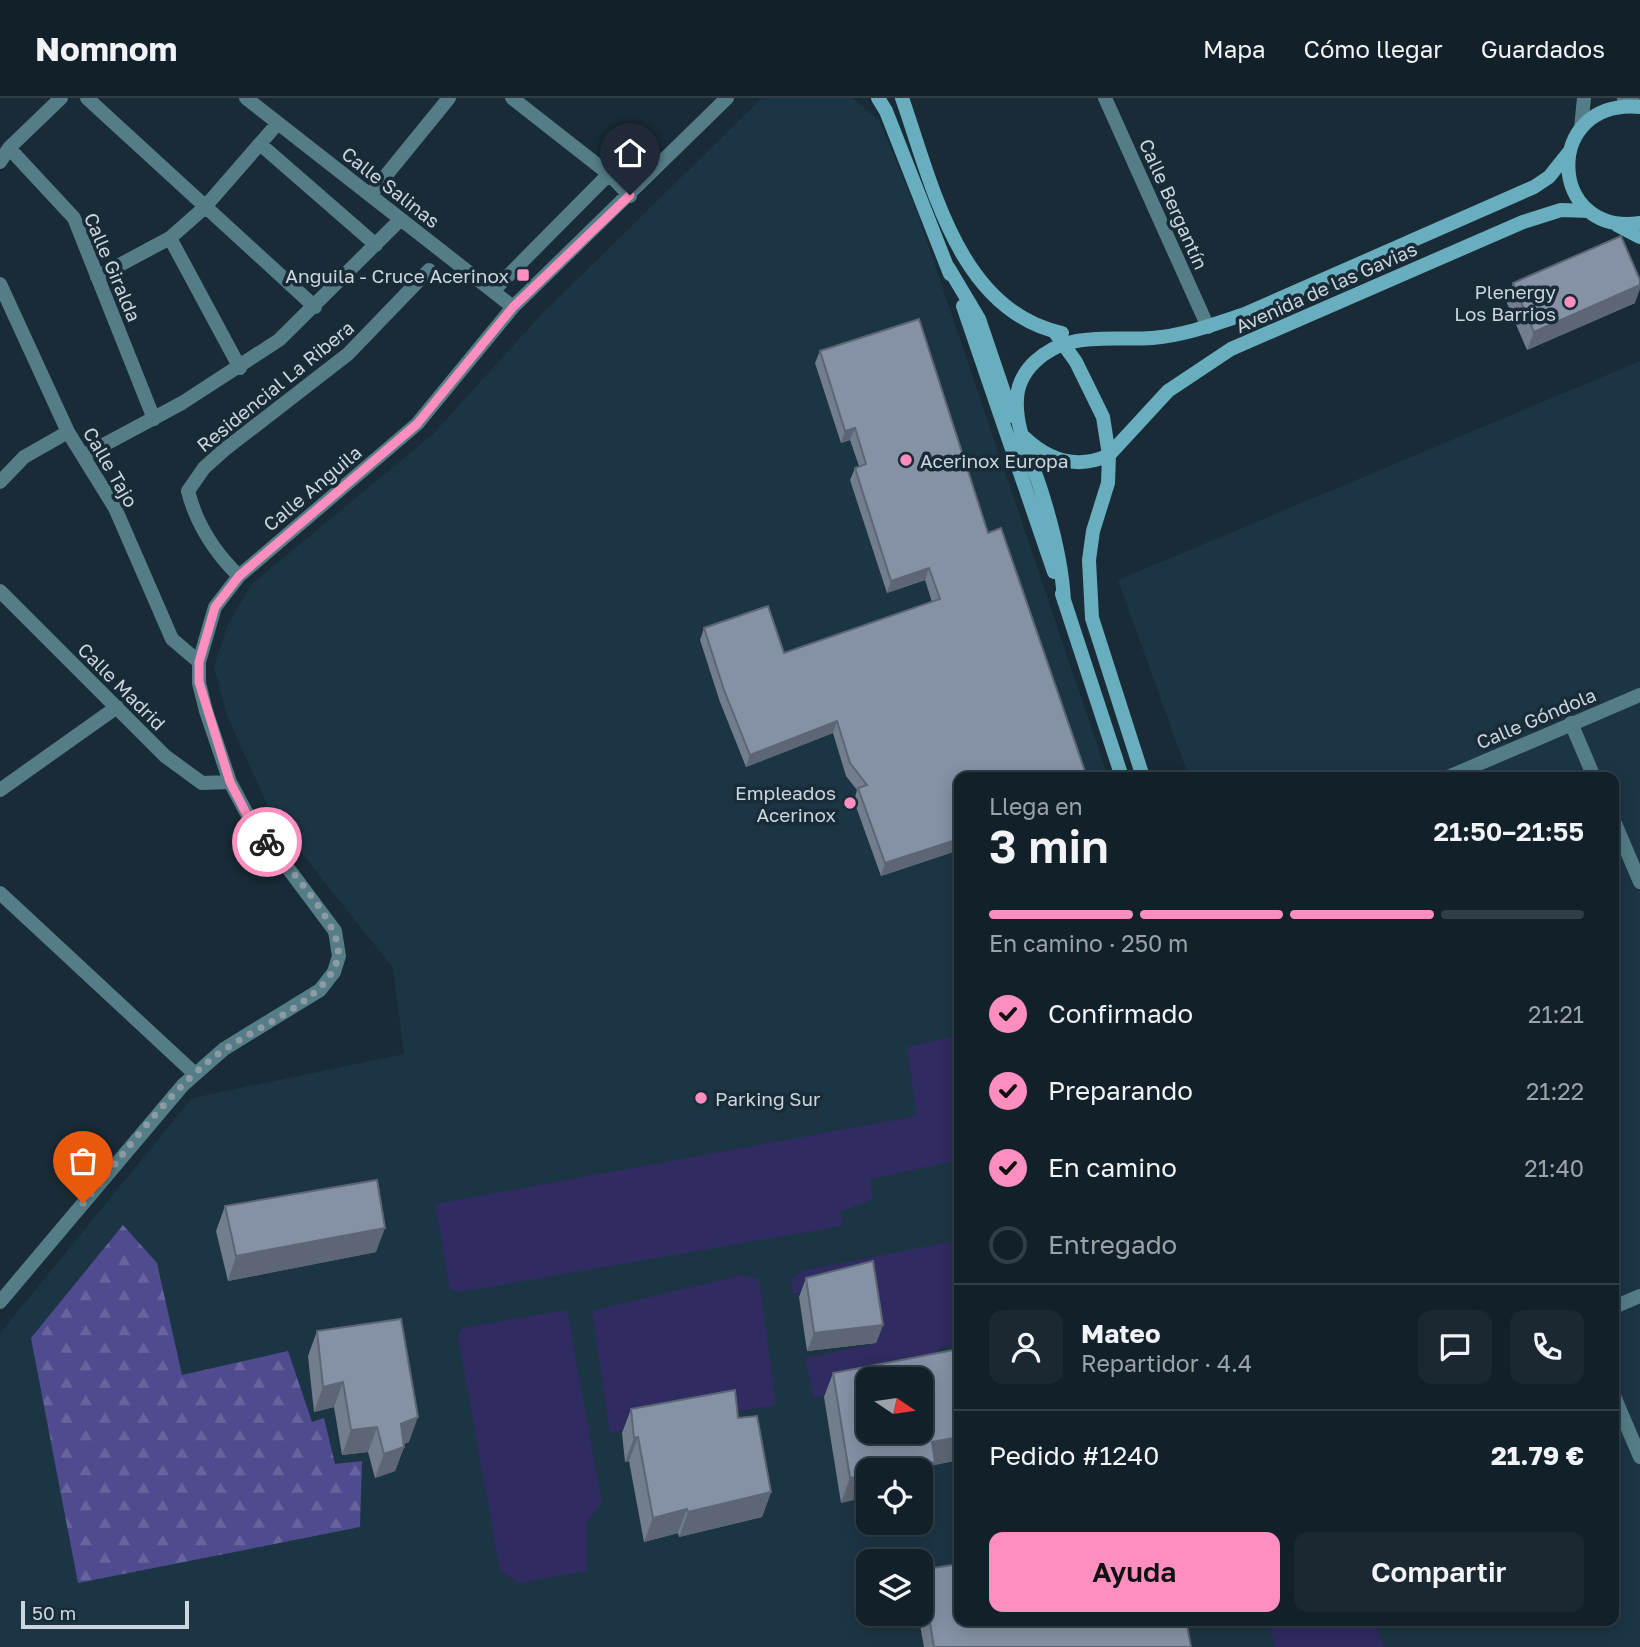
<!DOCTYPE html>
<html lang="es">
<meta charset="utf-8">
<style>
:root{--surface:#122029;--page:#1b2831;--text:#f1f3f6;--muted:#9ca3a8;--line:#313e46;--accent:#fd8ebe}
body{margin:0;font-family:"Golos Text",sans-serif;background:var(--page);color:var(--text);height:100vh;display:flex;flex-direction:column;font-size:26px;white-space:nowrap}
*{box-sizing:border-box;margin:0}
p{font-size:23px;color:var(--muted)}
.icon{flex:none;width:38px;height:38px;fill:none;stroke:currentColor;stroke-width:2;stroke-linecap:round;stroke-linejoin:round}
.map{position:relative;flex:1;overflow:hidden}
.drawer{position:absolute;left:954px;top:674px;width:665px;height:854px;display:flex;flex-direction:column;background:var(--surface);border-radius:14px;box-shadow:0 4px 18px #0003,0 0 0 2px var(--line)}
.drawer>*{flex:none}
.needle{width:46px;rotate:103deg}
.fabs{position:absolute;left:856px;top:1269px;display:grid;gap:14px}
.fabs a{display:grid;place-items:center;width:77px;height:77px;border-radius:14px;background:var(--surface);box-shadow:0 4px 18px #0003,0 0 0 2px var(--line);font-size:35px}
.scale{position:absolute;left:21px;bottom:18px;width:168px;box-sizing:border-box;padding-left:7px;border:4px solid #cbd6de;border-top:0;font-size:19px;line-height:24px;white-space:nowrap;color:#cbd6de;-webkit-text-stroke:5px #182b37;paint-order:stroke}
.pin{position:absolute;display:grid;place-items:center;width:60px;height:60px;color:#fff;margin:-72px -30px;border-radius:50% 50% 50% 0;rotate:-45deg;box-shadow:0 0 7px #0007}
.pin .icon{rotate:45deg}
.courier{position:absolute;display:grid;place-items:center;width:70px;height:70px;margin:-35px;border:5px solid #fd8ebe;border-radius:50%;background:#fff;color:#222;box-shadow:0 2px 9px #0007}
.summary em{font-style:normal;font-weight:600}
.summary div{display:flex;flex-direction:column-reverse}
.summary{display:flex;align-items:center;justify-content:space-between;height:119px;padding:0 35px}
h1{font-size:46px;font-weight:600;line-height:52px}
.bar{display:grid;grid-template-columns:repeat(4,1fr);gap:10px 7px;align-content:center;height:84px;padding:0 35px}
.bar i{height:9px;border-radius:5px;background:var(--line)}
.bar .on{background:var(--accent)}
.bar p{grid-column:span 4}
.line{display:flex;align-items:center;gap:18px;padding:0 35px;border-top:2px solid var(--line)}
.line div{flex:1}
.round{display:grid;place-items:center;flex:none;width:74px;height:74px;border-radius:14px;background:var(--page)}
ol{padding:0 35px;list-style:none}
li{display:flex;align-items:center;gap:21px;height:77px}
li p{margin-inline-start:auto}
li .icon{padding:7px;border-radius:50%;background:var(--accent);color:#111;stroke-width:4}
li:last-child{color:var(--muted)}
li i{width:38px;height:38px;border:4px solid var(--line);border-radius:50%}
.button{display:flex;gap:14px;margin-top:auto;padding:14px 35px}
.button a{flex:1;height:80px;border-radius:14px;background:var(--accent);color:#111;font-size:28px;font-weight:600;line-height:80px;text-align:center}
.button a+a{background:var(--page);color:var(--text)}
header{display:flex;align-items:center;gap:42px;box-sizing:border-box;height:98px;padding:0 35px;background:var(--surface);border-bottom:2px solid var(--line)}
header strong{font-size:33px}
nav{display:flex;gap:38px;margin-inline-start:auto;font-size:24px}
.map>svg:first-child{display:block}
</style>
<header>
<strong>Nomnom</strong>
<nav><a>Mapa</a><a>Cómo llegar</a><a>Guardados</a></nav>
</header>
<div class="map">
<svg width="1640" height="1549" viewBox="0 0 1640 1549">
<defs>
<pattern id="forest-firs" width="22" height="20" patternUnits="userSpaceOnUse" patternTransform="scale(1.75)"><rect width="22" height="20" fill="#4f4b8e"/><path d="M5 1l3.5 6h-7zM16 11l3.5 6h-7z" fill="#67649d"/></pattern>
</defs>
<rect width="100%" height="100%" fill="#182b37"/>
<path fill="#1c3545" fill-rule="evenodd" d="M762 0H852L879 22 917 114 1108 679H959V1522H1614V679H1189L1118 482 1640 263V1549H0V1235L192 1000 404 956 393 870 273 719 227 618 214 568 228 526 252 486 433 336 540 218ZM868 1281H920V1334H868ZM868 1372H920V1424H868ZM868 1463H920V1516H868Z"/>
<path fill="#302b60" d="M959 937V1062L870 1081 873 1101 840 1114 843 1128 460 1194 450 1191 435 1106 917 1018 907 949Z
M959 1142V1246L939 1250 938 1263 868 1281V1287L814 1300 805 1260 876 1245 866 1182 793 1196 792 1181 802 1173Z
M741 1177 759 1181 776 1307 610 1335 592 1213Z
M567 1212 602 1406 587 1423V1473L519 1485 500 1473 458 1238 462 1230Z
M1269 1523H1374L1384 1549H1275Z"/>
<path fill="url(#forest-firs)" d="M123 1127 157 1165 182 1277 288 1253 312 1324 324 1320 335 1366 362 1363 360 1429 78 1485 31 1240Z"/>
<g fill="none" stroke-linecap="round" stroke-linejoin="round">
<path stroke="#547d87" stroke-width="14" d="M87 0 315 209
M246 0 513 209
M512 0 609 76 630 98
M1105 0 1208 229
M1624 0 1640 9
M1581 30 1584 0
M260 46 376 147
M9 50 74 120 154 321
M0 64 9 50 61 0
M370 97 449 0
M170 140 240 270
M97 179 170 140 204 110 278 25
M0 186 68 334 115 410 172 541 199 564
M493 193 609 76
M83 358 182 305 279 242 400 122
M0 384 24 359 68 334
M239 478C215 455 196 425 188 393L204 370 224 352 348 256 429 172
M0 493 165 658 202 685 230 684
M1571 625 1594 679
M1448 679 1640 597
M0 692 117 609
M1614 723 1640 784
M0 795 195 976
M0 1204 183 987 224 951 320 892 334 874 339 858 335 833 246 714 230 684 206 613 199 585V564L215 509 239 478 417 326 513 209 727 0
M1614 1209 1640 1198
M1614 1298 1640 1359"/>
<path stroke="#69aebe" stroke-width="14" d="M878 0 886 13 950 176
M902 0C932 85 958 213 1062 235
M1640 9C1542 0 1547 139 1640 125
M1617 127 1640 139
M948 169 979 221 1012 318
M963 208 1054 474
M1054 233 1076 264 1103 319 1109 357 1108 385 1093 433 1089 462 1092 520 1143 679
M1024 339C1048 362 1077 372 1109 357L1168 293 1231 251 1523 124 1561 112 1589 113
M1062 496 1122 679
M1064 503C1062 464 1052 426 1040 389 1031 361 1015 331 1017 301 1018 272 1045 250 1072 244 1098 238 1125 242 1152 240 1183 238 1215 226 1245 216L1534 89 1549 79 1569 54"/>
</g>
<path fill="#727d8e" d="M1513 185 1635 205 1527 252 1506 203Z
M919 221 959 679V752L881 778 854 703 857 692 846 678 833 635 746 669 720 604 700 542 704 530 784 555 932 504 925 482 887 495 850 382 855 370 859 368 850 342 841 345 815 265 820 253Z
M225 1108 376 1154 228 1183 216 1133Z
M806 1180 883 1227 876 1245 807 1253 799 1199Z
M317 1233 409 1344 403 1346 404 1349 395 1373 375 1380 368 1354 342 1357 334 1309 314 1314 308 1258Z
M959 1251V1362L934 1367 927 1388 920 1389V1372L841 1405 824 1299 833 1275Z
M631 1311 738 1320 771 1394 762 1419 679 1439 678 1435 644 1444 629 1363 625 1364 622 1335Z
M920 1473 1191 1549H924L918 1516H920Z"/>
<path fill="#5d6674" d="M1640 187V191L1635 205 1527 252 1534 234Z
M855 330 850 342 841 345 845 333Z
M929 470 925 482 887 495 891 483Z
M837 623 833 635 746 669 750 657Z
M959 741V752L881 778 885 765Z
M385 1130 376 1154 228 1183 236 1158Z
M883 1227 876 1245 807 1253 814 1235Z
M343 1284 334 1309 314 1314 323 1289Z
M418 1319 409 1344 392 1351 401 1326Z
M377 1329 368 1354 342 1357 351 1332Z
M638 1339 629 1363 625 1364 634 1340Z
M959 1339V1362L934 1367 927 1388 920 1389V1372H892L932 1344Z
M404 1349 395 1373 375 1380 384 1356Z
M868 1377V1399L841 1405 850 1380Z
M771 1394 762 1419 679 1439 688 1414Z
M687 1411 678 1435 644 1444 653 1420Z"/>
<path fill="#8591a5" stroke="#5d6674" stroke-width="2" fill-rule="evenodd" d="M1621 138 1640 182V187L1534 234 1513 185Z
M919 221 988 435 1001 430 1087 679H959V741L885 765 858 690 867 687 850 665 837 623 750 657 724 592 704 530 768 508 784 555 940 501 929 470 891 483 855 370 866 366 855 330 845 333 820 253Z
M377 1082 385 1130 236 1158 225 1108Z
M873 1163 883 1227 814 1235 806 1180Z
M401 1221 418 1319 401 1326 404 1349 384 1356 377 1329 351 1332 343 1284 323 1289 317 1233Z
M959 1251V1339L932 1344 935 1364 892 1372H868V1377L850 1380 833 1275ZM868 1281H920V1334H868Z
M735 1292 738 1320 757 1318 771 1394 688 1414 687 1411 653 1420 638 1339 634 1340 631 1311Z
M959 1466V1522H1186L1191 1549H934L921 1472Z"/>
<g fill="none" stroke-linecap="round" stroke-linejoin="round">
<path stroke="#8c9aa4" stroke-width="7" stroke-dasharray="0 12.6" d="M83 1105C124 1057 174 984 227 950 259 928 332 899 338 858 343 827 287 769 267 744"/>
<path stroke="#fd8ebe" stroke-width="9" d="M267 744 246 715 230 684 199 584V564L215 509 239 478 417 326 513 209 630 97"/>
</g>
<g fill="#fd8ebe" stroke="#182b37" stroke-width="2.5">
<rect x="516" y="170" width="14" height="14" rx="3.5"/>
<circle cx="1570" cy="204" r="7"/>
<circle cx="906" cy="362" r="7"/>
<circle cx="850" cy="705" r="7"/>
<circle cx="701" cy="1000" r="7"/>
</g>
<g text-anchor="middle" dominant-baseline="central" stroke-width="7" stroke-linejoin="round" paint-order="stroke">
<g font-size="19" fill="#cbd6de" stroke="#182b37">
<text transform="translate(391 89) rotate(38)">Calle Salinas</text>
<text transform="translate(1174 106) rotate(66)">Calle Bergantín</text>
<text transform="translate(113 169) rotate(67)">Calle Giralda</text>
<text transform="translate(1326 189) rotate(-24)">Avenida de las Gavias</text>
<text transform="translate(275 288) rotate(-39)">Residencial La Ribera</text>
<text transform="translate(111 369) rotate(60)">Calle Tajo</text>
<text transform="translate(312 390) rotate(-40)">Calle Anguila</text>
<text transform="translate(122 588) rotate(45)">Calle Madrid</text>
<text transform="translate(1536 620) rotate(-23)">Calle Góndola</text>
</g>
<g font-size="19" fill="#cbd6de" stroke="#182b37" text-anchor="end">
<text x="509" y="177">Anguila - Cruce Acerinox</text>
<text x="1556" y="193">Plenergy<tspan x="1556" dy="22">Los Barrios</tspan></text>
<text x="920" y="362" text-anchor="start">Acerinox Europa</text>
<text x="836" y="694">Empleados<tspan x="836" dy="22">Acerinox</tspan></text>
<text x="715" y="1000" text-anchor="start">Parking Sur</text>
</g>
</g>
</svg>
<div class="fabs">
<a><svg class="needle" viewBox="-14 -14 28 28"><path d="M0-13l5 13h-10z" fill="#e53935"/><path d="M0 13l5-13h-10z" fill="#9ca3a8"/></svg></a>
<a><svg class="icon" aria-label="locate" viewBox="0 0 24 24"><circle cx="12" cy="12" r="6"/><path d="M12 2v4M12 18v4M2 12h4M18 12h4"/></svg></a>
<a><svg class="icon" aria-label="layers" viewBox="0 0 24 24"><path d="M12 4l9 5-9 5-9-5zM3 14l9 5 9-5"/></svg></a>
</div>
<div class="scale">50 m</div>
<div class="pin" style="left:83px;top:1105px;background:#ea580c"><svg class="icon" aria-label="bag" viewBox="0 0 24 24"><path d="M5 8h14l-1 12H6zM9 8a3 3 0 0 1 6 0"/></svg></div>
<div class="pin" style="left:630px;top:97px;background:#1f2937"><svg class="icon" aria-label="home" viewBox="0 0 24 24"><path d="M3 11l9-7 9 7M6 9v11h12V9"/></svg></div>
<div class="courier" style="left:267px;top:744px"><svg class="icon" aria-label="bike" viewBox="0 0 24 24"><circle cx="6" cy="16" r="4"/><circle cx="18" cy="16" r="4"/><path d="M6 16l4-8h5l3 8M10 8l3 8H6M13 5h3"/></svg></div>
<section class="drawer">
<div class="summary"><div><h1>3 min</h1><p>Llega en</p></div><em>21:50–21:55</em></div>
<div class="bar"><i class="on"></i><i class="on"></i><i class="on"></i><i></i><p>En camino · 250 m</p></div>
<ol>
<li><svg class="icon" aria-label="check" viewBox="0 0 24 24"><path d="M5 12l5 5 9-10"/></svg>Confirmado<p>21:21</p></li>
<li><svg class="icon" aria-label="check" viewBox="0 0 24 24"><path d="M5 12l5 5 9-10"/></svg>Preparando<p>21:22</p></li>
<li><svg class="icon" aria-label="check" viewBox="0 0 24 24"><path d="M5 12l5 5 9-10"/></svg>En camino<p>21:40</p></li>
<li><i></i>Entregado</li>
</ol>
<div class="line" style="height:126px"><a class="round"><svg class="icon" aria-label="person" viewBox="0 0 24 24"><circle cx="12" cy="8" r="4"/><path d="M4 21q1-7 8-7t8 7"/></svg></a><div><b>Mateo</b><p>Repartidor · 4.4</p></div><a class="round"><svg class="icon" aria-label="chat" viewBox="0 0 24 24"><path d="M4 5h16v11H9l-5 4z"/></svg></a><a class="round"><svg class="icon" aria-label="phone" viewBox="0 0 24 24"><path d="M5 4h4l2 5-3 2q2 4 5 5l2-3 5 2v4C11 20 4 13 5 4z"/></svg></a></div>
<div class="line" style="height:91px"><div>Pedido #1240</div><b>21.79 €</b></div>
<div class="button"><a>Ayuda</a><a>Compartir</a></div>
</section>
</div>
